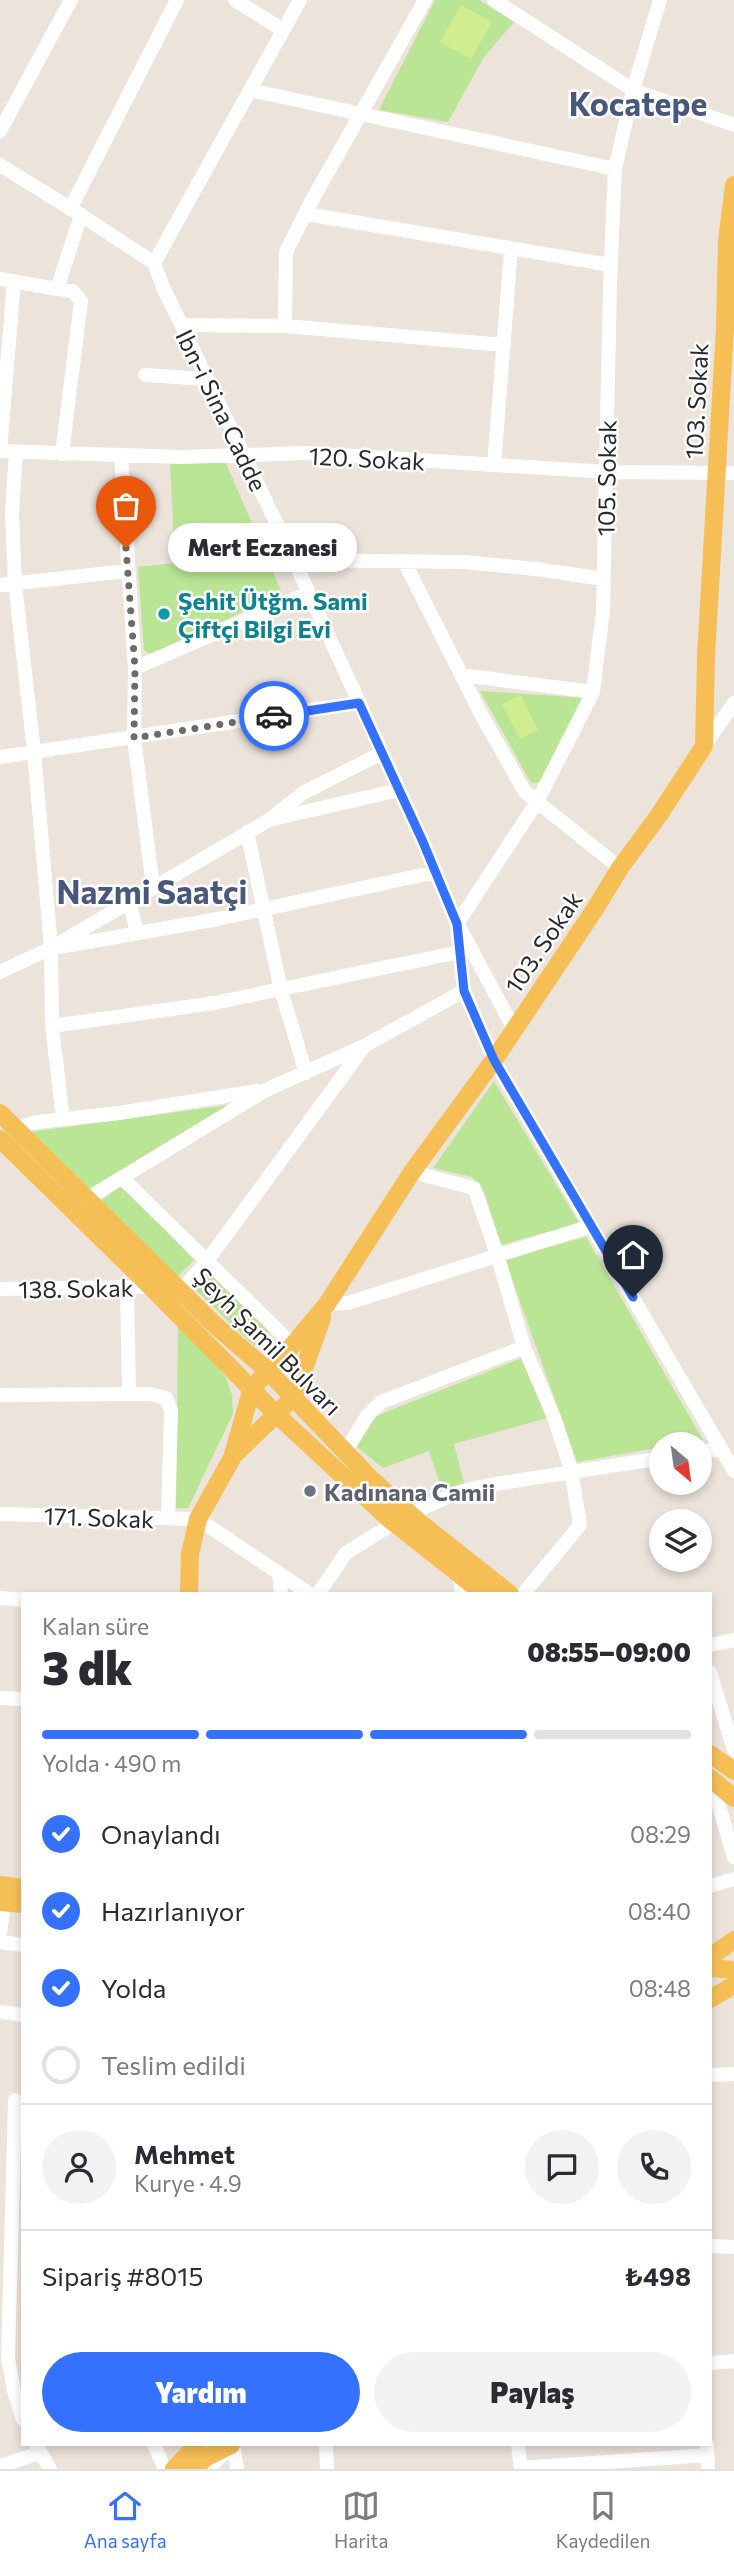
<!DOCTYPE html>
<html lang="tr">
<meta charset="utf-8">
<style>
:root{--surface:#fff;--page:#f2f2f3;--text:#2b2b33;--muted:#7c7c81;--line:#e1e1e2;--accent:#3571ff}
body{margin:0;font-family:Commissioner,sans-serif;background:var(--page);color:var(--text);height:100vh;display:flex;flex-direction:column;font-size:26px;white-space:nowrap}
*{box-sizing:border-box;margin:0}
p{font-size:23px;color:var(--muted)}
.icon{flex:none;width:38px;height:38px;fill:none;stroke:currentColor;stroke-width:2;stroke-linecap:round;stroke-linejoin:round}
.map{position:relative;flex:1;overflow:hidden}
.sheet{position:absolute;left:21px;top:1592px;width:691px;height:854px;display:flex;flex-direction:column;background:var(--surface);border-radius:0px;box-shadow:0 4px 10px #0003}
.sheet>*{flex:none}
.needle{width:46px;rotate:151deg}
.fabs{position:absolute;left:649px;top:1432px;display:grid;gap:14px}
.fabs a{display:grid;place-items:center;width:63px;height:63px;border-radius:50%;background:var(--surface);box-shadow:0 4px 10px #0003;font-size:35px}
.pin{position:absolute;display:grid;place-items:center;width:60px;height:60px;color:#fff;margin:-72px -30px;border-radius:50% 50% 50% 0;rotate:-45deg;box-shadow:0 0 7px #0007}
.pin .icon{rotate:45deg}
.courier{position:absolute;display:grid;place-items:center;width:70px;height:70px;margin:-35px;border:5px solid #3571ff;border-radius:50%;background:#fff;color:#222;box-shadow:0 2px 9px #0007}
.bubble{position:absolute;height:49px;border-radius:24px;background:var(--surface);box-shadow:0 4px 10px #0003;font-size:23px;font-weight:800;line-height:49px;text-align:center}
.summary em{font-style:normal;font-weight:800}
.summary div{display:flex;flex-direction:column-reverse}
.summary{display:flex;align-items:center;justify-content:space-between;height:119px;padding:0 21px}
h1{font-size:46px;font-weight:800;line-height:52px}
.bar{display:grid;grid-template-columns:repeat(4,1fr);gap:10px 7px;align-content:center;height:84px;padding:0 21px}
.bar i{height:9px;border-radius:5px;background:var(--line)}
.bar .active{background:var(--accent)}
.bar p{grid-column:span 4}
.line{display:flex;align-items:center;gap:18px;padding:0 21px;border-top:2px solid var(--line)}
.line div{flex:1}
.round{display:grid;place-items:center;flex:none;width:74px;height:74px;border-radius:37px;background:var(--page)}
ol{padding:0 21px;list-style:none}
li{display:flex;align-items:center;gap:21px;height:77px}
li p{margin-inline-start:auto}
li .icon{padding:7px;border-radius:50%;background:var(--accent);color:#fff;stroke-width:4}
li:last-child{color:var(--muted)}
li i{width:38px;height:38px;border:4px solid var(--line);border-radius:50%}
.button{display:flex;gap:14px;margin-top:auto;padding:14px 21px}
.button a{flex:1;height:80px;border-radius:42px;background:var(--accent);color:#fff;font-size:28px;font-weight:800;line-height:80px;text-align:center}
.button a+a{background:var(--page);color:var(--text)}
.dock{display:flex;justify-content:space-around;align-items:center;height:98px;border-top:2px solid var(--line);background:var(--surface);font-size:19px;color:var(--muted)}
.dock a{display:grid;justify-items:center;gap:4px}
.dock .active{color:var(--accent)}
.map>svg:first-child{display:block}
</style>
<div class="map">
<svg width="734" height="2469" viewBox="0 0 734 2469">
<rect width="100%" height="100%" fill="#ece3db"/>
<path fill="#b9e595" d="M435 0H479L514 22 484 57 448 122 379 110Z
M170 461 226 463 282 593 151 655 144 650 138 567 175 563Z
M480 691 585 698 541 782 531 783Z
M494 1081 579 1223 501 1245 484 1191 472 1177 433 1168Z
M229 1105 88 1191 30 1132Z
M122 1185 194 1260 177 1277 101 1201Z
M586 1237 703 1440 682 1444H662L661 1447 577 1462 505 1259Z
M208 1271 270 1331 254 1346 193 1287Z
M178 1324 226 1377 232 1395 233 1414 188 1508H176Z
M522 1358 547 1418 454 1444 464 1483 442 1490 429 1451 383 1468 357 1447 376 1416Z"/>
<path fill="#d0ed90" d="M461 5 492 22 471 59 440 42Z
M521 695 538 730 520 739 502 704Z"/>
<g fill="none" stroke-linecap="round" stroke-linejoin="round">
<path stroke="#fff" stroke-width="14" d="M235 0 283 30
M494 0 633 90 734 125
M250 90 615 169
M0 131 71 0
M0 165 81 215 154 263 163 287 287 545 423 842 457 924 464 991 494 1060 734 1471
M70 209 177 0
M306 214 611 265
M154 263 300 0
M0 279 57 289
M181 325 285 326 504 345
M285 326 286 252 311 202 425 0
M145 375 207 379
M0 451 182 457 306 453 607 472 734 473
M0 451 14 281
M16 452 12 513 15 584 34 751 51 948 52 1026 63 1119
M62 454 81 301 73 291 57 289 81 215
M121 455 135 668 134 738 153 887
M494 465 511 249
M294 560 464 562 536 569 604 579
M405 563 482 716 525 792 620 868
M0 585 127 571
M135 668 308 593
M461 675 593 692
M704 746 734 703
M0 757 358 703
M273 819 399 790
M247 832 281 990 306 1073
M129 901 137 932
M457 924 537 802 593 692 603 611 610 284 615 169 633 90 660 0
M460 928 514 1029
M59 947 218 919 436 872
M0 972 51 948 269 820 303 793 382 753
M52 1026 214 1003 460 952
M15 1128 37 1122 119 1113 257 1091
M412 1172 474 1188 497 1254 524 1347 555 1420 571 1470 580 1525 523 1594
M122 1178 293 1345
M88 1198 266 1090 364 1046 464 991
M127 1288 129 1394
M0 1289 151 1287
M182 1290 207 1261 363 1048
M327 1304 348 1303 591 1226
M0 1395 150 1394 166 1398 171 1410 168 1518
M345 1452 367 1416 381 1402 524 1347
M700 1452 721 1449
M0 1514 198 1519 310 1594
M411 1514 456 1493 489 1485 662 1458
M279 1573 281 1594
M459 1574 462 1594
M318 1594 346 1553 394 1523
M0 1598 23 1600
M710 1645 734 1640
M710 1672 734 1750
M0 1698 23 1699
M711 1779 734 1857
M710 1886 734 1879
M0 1934 4 1902
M0 1942 23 1945
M0 2012 23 2015
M710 2075 734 2074
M15 2100 8 2359 14 2391 23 2419
M710 2246 734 2247
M710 2363 734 2361
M154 2445 165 2469
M233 2445 237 2469
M326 2445 327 2469
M518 2445 521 2469
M707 2445 708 2469
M37 2446 50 2469
M0 2466 40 2453
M521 2468 707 2455
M208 2469 226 2451"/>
<path stroke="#f6bf56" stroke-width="18" d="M0 1113 216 1326 268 1371 371 1479 419 1522 510 1594
M0 1139 151 1287 277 1415 388 1518 484 1594
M234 1455 294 1397 322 1318
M189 1594 190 1554 198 1519 232 1458 252 1388 293 1345 327 1304 412 1172 494 1060 595 909 620 868 659 815 704 746 706 656 725 328 727 241 734 185
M710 1754 734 1771
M710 1778 734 1798
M0 1885 23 1888
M0 1902 23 1904
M710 1957 734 1940
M710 1968 734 1970
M710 1999 734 1985
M174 2469 197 2445
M194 2469 205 2458 231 2445"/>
</g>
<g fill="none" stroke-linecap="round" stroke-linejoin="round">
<path stroke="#6d6a67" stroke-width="7" stroke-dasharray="0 12.6" d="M126 548 135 668 134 738 274 716"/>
<path stroke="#3571ff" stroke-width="9" d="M274 716 359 703 423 842 457 924 464 991 494 1060 633 1297"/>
</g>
<circle fill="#0f9aa8" stroke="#fff" stroke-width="2.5" cx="164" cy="614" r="7"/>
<circle fill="#6b7280" stroke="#fff" stroke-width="2.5" cx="310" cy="1491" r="7"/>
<g text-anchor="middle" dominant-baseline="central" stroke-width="5" stroke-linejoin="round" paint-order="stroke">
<g font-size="24" fill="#292929" stroke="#fff">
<text transform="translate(696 401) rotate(-87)">103. Sokak</text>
<text transform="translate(222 410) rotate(64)">Ibn-i Sina Cadde</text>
<text transform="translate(367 458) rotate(3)">120. Sokak</text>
<text transform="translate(606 478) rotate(-89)">105. Sokak</text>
<text transform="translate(543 942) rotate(-56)">103. Sokak</text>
<text transform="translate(76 1288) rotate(-1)">138. Sokak</text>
<text transform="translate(268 1341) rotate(45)">Şeyh Şamil Bulvarı</text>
<text transform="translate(99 1517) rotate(2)">171. Sokak</text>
</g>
<g font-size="24" font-weight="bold" fill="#0d838f" stroke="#fff" text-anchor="start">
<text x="178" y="600">Şehit Ütğm. Sami<tspan x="178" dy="28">Çiftçi Bilgi Evi</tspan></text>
</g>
<g font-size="24" font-weight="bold" fill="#5b616d" stroke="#fff" text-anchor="start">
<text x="324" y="1491">Kadınana Camii</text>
</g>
<g font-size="32" font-weight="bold" fill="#48577c" stroke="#fff">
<text x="638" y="103">Kocatepe</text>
<text x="152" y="891">Nazmi Saatçi</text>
</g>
</g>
</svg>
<div class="fabs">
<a><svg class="needle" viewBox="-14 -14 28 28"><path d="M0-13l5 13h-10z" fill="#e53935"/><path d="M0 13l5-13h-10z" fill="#7c7c81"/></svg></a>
<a><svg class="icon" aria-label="layers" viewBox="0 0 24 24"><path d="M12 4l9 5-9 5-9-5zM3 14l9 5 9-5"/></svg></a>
</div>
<div class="pin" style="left:126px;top:548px;background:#ea580c"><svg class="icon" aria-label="bag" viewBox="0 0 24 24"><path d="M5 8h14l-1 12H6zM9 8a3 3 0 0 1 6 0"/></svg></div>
<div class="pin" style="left:633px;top:1297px;background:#1f2937"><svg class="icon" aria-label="home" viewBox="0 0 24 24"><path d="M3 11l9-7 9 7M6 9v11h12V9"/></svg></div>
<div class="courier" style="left:274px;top:716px"><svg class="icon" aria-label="car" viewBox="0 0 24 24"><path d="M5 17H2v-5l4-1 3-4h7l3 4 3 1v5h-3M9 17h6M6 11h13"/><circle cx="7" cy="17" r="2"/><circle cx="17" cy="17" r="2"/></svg></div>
<div class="bubble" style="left:168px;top:523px;width:189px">Mert Eczanesi</div>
<section class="sheet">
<div class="summary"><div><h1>3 dk</h1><p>Kalan süre</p></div><em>08:55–09:00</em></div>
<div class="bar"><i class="active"></i><i class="active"></i><i class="active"></i><i></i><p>Yolda · 490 m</p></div>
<ol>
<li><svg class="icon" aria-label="check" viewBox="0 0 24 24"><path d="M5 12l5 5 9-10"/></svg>Onaylandı<p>08:29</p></li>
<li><svg class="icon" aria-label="check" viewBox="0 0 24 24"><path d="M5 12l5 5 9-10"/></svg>Hazırlanıyor<p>08:40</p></li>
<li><svg class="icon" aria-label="check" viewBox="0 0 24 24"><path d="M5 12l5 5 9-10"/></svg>Yolda<p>08:48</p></li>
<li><i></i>Teslim edildi</li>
</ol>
<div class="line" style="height:126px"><a class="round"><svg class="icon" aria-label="person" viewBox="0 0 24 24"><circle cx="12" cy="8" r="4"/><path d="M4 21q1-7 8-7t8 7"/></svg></a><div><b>Mehmet</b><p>Kurye · 4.9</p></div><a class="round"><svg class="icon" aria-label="chat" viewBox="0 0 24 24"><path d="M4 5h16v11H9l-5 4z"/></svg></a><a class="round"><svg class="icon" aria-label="phone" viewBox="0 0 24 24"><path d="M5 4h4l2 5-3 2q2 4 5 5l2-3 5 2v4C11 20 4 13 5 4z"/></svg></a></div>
<div class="line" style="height:91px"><div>Sipariş #8015</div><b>₺498</b></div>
<div class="button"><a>Yardım</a><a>Paylaş</a></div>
</section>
</div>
<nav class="dock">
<a class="active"><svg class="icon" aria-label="home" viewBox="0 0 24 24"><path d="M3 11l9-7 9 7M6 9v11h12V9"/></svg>Ana sayfa</a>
<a><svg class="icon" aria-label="map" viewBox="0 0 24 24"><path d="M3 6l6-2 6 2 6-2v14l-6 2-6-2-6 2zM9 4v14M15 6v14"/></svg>Harita</a>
<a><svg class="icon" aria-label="saved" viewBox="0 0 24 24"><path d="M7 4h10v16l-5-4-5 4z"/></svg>Kaydedilen</a>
</nav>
